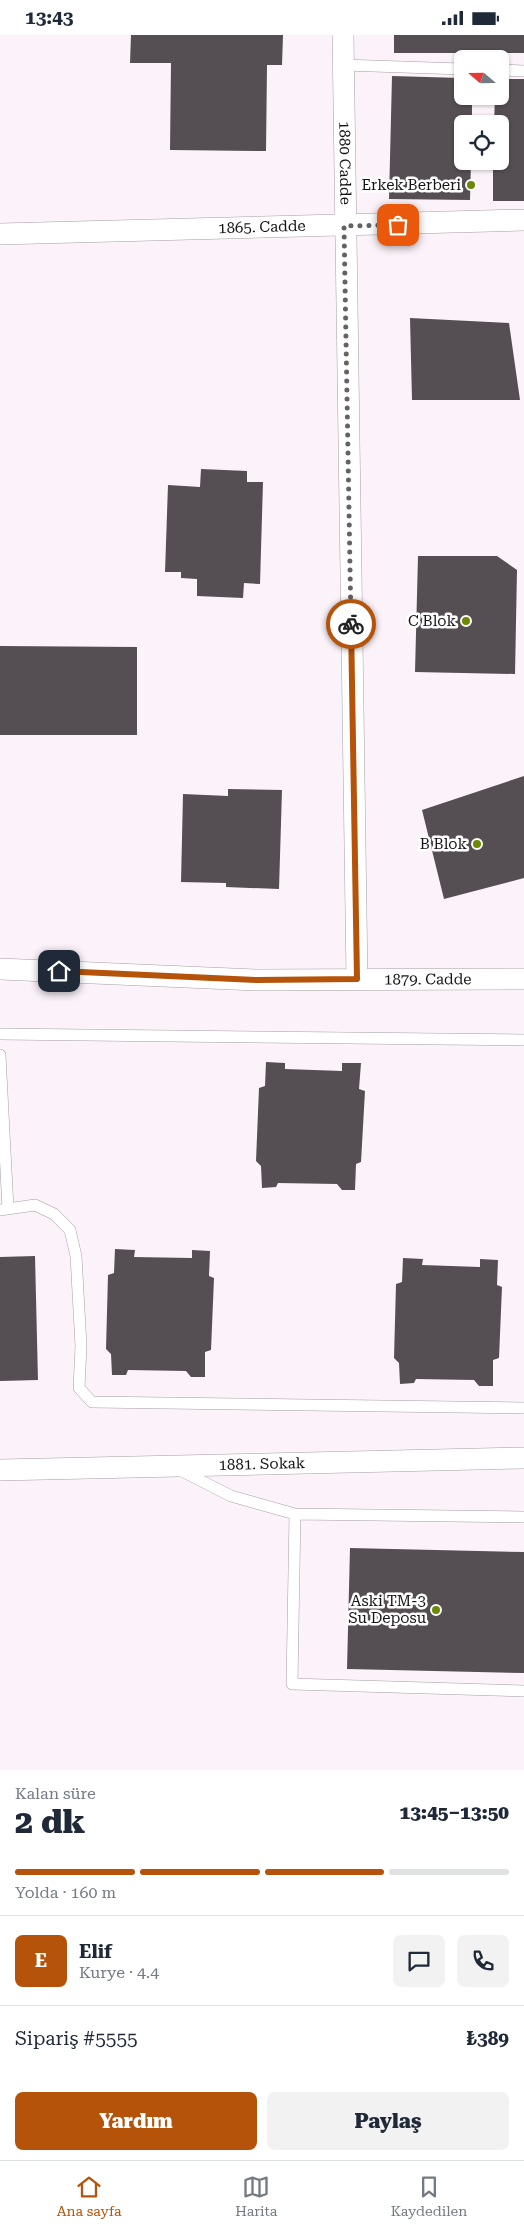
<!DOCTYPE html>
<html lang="tr">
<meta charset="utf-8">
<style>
:root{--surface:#fff;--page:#f2f2f3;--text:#1f2937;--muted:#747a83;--line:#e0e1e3;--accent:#b45309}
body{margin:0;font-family:"Roboto Serif",serif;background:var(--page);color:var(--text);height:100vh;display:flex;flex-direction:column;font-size:19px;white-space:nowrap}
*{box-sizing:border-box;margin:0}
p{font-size:16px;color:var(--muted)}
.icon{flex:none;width:28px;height:28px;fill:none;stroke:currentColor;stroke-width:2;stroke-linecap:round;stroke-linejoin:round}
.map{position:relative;height:1735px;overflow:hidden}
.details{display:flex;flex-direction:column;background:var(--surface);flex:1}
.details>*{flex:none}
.needle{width:32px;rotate:290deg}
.buttons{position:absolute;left:454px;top:15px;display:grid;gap:10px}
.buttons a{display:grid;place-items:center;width:55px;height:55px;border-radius:8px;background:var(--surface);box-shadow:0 1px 4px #0004;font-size:25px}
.pin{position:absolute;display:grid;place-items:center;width:42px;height:42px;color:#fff;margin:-21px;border-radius:10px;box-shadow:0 2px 8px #0006}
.courier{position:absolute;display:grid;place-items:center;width:50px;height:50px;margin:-25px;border:4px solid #b45309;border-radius:50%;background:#fff;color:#222;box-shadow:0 1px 6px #0007}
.head em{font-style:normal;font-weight:800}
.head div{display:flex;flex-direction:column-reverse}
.head{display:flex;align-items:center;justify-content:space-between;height:85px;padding:0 15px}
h1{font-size:32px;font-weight:800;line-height:38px}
.bar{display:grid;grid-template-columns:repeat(4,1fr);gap:8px 5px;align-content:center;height:60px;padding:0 15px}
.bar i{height:6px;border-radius:4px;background:var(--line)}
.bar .on{background:var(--accent)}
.bar p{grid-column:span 4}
.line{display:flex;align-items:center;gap:12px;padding:0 15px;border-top:1px solid var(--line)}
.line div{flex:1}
.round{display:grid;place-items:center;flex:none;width:52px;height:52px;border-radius:8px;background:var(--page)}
.primary-button{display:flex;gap:10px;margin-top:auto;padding:10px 15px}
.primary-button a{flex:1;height:58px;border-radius:8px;background:var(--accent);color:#fff;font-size:20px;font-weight:800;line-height:58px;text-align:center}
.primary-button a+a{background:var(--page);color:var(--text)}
.status{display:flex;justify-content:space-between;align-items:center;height:35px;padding:0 25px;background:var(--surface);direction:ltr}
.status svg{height:14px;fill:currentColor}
.tabs{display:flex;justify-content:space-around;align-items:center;height:70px;border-top:1px solid var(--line);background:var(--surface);font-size:14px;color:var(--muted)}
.tabs a{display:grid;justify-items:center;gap:2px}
.tabs .on{color:var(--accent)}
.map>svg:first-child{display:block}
</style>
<div class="status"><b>13:43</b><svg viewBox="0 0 49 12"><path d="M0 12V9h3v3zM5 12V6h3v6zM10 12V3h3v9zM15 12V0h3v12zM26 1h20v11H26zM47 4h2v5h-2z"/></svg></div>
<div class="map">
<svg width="524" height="1735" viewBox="0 0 524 1735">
<rect width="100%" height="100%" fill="#fbf3f9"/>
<path fill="#554e53" d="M131 0H283L282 30H267L266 116 170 115 171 28H130Z
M394 0H524V18H394Z
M392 41 462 43V61H472V89H462V126H471L470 165 389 164Z
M500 44H524V166H493V126H500V89H494L495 61H500Z
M410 283 509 288 520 365H412Z
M201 434 247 436V447H263L260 549 244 548 243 563 197 561V544L181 543V537H165L168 450 200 452Z
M418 521H497L517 535 515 639 415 637Z
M0 611 137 612V700H0Z
M524 741V843L444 864 422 775Z
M228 754 282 755 279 854 226 852V848L181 847 183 759 228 761Z
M266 1027 285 1028V1034L342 1036V1028H361L359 1054 365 1056 361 1127 356 1129 355 1155H342L337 1149 278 1148 276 1152 262 1153 261 1131 256 1126 259 1053 265 1051Z
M115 1214 135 1215 134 1222 192 1223V1215L210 1216 209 1241 214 1243 211 1315 205 1317V1342H191L186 1336 128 1335 126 1340H112L111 1319 106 1314 108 1240 114 1238Z
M35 1221 38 1345 0 1346V1222Z
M403 1223 423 1224 422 1230 480 1232V1224L498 1225 497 1250 502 1252 499 1323 493 1325V1351H479L474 1345 416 1344 414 1348 400 1349 399 1328 394 1323 396 1249 402 1247Z
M350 1513 524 1517V1638L347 1634Z"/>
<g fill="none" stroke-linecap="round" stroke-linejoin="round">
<g stroke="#a69ea4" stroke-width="12">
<path id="service" d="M343 30 462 34
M500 35 524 36
M0 999 524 1005
M0 1020 8 1174
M0 1175 35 1170 54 1179 70 1195 76 1221 81 1311 79 1353 92 1367 524 1373
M180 1435 231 1461 295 1479
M524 1482 295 1479 292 1649 524 1656"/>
</g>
<g stroke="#a69ea4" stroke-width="22">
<g id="minor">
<path id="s1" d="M343 0 357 944"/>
<path id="s2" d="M0 199 524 185"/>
<path id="s3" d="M0 934 256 945 524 944"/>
<path id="s4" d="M0 1435 524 1423"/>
</g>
</g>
<use href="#service" stroke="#fff" stroke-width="11"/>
<use href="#minor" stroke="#fff" stroke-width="21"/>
</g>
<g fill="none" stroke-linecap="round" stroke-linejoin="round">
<path stroke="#666165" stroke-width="5" stroke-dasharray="0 9" d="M351 589 344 191 398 190"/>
<path stroke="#b45309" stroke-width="6" d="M59 936 256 945 357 944 351 589"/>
</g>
<g fill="#6b8904" stroke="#fff" stroke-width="2">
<circle cx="471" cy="150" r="5"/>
<circle cx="466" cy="586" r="5"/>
<circle cx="477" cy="809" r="5"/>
<circle cx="436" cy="1575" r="5"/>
</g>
<g text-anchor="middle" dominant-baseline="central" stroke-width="5" stroke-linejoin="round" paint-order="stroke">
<g font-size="15" fill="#161316" stroke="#fff">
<text stroke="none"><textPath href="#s1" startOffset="128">1880 Cadde</textPath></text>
<text stroke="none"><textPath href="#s2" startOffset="262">1865. Cadde</textPath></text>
<text stroke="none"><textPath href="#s3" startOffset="428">1879. Cadde</textPath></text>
<text stroke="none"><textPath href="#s4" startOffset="262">1881. Sokak</textPath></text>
</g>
<g font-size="15" fill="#161316" stroke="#fff" text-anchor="end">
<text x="461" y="150">Erkek Berberi</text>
<text x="456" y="586">C Blok</text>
<text x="467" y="809">B Blok</text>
<text x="426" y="1566">Aski TM-3<tspan x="426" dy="17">Su Deposu</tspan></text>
</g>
</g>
</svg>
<div class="buttons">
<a><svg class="needle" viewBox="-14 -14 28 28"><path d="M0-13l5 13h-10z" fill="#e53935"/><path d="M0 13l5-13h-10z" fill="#747a83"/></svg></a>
<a><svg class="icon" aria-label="locate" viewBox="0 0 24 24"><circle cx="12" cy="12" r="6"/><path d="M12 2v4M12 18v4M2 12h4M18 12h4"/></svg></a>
</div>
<div class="pin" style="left:398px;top:190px;background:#ea580c"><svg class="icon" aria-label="bag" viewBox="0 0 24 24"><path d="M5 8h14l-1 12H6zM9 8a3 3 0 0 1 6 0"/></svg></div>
<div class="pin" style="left:59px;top:936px;background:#1f2937"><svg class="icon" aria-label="home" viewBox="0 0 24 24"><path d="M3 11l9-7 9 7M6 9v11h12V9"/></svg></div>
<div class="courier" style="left:351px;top:589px"><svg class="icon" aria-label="bike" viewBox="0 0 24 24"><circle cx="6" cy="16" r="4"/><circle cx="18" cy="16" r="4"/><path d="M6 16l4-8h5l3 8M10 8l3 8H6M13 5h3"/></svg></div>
</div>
<section class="details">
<div class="head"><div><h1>2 dk</h1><p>Kalan süre</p></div><em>13:45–13:50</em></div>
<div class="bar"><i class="on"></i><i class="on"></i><i class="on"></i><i></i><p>Yolda · 160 m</p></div>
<div class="line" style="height:90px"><b class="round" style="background:var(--accent);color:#fff">E</b><div><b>Elif</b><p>Kurye · 4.4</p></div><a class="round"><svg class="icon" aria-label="chat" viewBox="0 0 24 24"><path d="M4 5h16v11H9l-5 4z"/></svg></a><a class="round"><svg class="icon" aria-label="phone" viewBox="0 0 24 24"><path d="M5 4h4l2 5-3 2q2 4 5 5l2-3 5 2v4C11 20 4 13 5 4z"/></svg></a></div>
<div class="line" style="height:65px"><div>Sipariş #5555</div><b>₺389</b></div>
<div class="primary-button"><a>Yardım</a><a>Paylaş</a></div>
</section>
<nav class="tabs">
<a class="on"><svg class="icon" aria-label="home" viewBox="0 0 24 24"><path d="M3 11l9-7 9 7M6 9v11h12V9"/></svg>Ana sayfa</a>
<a><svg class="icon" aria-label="map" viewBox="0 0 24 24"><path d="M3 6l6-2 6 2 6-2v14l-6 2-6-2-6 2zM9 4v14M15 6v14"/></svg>Harita</a>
<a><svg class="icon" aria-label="saved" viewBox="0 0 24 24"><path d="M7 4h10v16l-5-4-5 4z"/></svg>Kaydedilen</a>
</nav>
